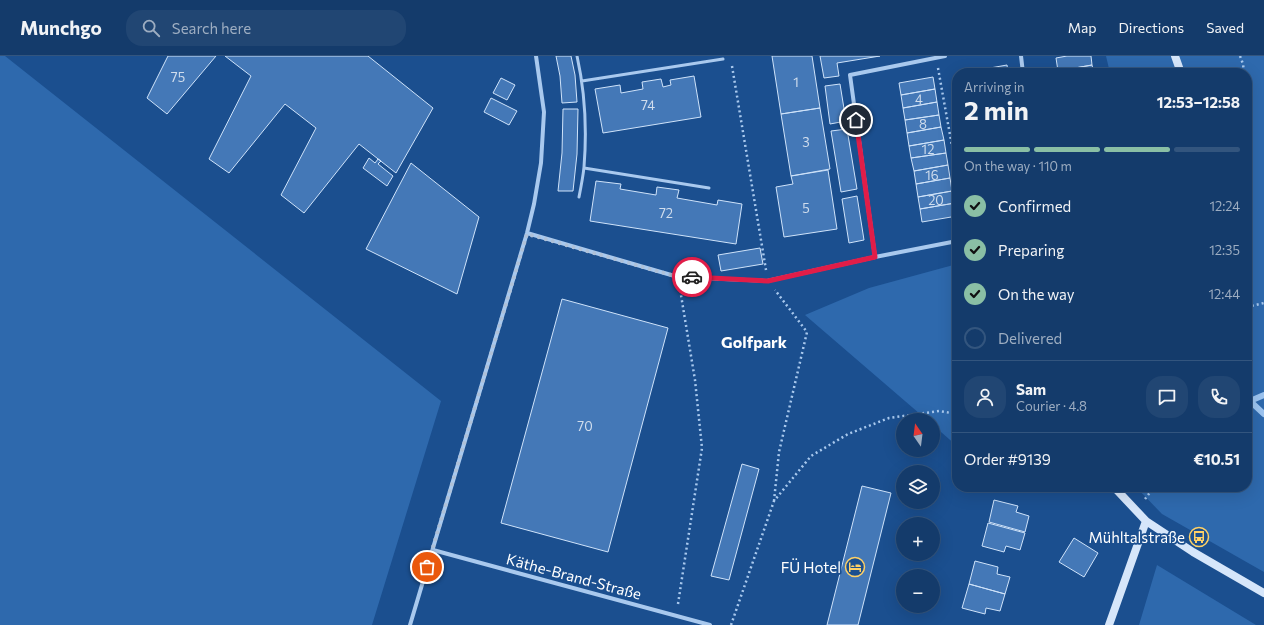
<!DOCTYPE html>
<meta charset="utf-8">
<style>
:root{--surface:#143b6b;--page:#214673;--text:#f1f3f6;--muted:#9dadc1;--line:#33557e;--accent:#8abfa5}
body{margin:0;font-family:Commissioner,sans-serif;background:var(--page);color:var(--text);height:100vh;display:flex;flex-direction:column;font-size:15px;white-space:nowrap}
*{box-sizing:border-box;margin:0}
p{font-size:13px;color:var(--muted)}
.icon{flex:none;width:22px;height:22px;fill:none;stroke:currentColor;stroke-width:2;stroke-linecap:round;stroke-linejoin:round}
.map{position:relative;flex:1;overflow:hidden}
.details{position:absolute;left:952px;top:12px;width:300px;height:424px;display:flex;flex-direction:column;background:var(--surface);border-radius:16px;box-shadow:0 4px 16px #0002,0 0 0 1px var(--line)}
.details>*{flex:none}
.needle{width:26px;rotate:346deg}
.fabs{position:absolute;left:896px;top:357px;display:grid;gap:8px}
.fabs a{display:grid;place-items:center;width:44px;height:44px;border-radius:50%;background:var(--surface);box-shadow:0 4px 16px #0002,0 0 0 1px var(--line);font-size:20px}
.pin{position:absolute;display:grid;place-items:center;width:34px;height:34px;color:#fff;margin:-17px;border:2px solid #fff;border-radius:50%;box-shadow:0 1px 4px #0007}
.courier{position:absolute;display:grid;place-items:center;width:40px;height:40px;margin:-20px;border:3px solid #e11d48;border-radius:50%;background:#fff;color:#222;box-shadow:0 1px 5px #0007}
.overview em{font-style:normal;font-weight:700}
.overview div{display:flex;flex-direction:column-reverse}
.overview{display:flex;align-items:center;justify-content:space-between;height:68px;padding:0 12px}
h1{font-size:26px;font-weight:700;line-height:30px}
.bar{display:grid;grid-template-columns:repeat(4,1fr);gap:6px 4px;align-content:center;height:48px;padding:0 12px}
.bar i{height:5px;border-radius:3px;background:var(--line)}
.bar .active{background:var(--accent)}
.bar p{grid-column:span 4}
.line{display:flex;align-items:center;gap:10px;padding:0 12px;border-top:1px solid var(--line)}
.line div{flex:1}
.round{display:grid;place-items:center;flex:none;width:42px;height:42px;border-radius:16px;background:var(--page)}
ol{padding:0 12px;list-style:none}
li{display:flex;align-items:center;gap:12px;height:44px}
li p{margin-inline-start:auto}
li .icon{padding:4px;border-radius:50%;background:var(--accent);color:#111;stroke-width:4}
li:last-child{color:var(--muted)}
li i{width:22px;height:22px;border:2px solid var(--line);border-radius:50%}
header{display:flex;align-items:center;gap:24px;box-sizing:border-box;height:56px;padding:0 20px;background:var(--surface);border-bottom:1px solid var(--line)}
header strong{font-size:19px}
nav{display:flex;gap:22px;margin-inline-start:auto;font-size:14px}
.search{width:280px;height:36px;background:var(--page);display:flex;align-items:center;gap:10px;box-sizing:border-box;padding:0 14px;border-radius:16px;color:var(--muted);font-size:15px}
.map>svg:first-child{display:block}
</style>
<header>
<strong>Munchgo</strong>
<div class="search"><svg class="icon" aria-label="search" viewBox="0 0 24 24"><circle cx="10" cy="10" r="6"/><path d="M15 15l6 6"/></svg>Search here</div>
<nav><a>Map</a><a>Directions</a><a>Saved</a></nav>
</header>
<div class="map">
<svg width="1264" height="569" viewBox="0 0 1264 569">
<rect width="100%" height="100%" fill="#1b4f8f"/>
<path fill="#2e69ad" d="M0 0H5L441 345 372 569H0Z
M1106 0H1264V516L1162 458 1136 431H1247V17H1110Z
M957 208V390L933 369V364H927L805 259 869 232Z
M1157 509 1256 569H1139Z"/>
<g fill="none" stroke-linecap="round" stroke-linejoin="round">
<path stroke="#9cc4f0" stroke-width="6" d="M1264 339 1250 345 1264 358"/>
</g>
<path fill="#4478b7" stroke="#cfe3fa" d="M168 0H216L167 58 147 42Z
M225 0H368L433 52 396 117 359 88 304 157 281 139 316 72 285 48 229 117 209 103 251 20Z
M556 0H571L575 19 577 46 562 47 560 20Z
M772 0H812L820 52 781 58Z
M820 0H880L837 7 839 20 824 22Z
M1067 0H1091L1092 9 1058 15 1056 2Z
M1007 9 1008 17H973V15Z
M1092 9 1094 17H1058V15Z
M694 20 701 61 603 77 595 33 620 29 621 37 643 33 642 26 661 23 663 31 671 29 670 24Z
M933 21 935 33 901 39 899 27Z
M501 22 515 29 507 44 493 37Z
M840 28 846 65 830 68 825 30Z
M935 33 937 46 903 52 901 39Z
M491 42 517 55 509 69 484 56Z
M937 46 939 59 905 64 903 52Z
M820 52 830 113 791 120 781 58Z
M563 53H578L577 98 573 135H558L562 97Z
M939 59 941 71 907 77 905 64Z
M941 71 944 84 909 90 907 77Z
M847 73 857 133 841 136 831 75Z
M944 84 946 97 911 102 909 90Z
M946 97 948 109 914 115 911 102Z
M369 102 375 107 378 103 381 105 378 108 393 120 387 130 363 112Z
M411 107 479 161 457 238 366 193Z
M948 109 950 122 916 128 914 115Z
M828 114 837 173 784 181 776 131 793 128 791 120Z
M950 122 952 135 918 141 916 128Z
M596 125 621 128 620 133 656 139 657 131 679 134 677 142 717 149 718 144 742 148 736 188 590 165Z
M952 135 955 147 920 153 918 141Z
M857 140 864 184 849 187 842 143Z
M955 147 957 160 922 166 920 153Z
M760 192 763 208 721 215 718 199Z
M562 243 668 272 608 496 501 467Z
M742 408 759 413 729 524 711 520Z
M862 430 891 437 858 569H827Z
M994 444 1018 450 1016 456 1029 460 1025 476 989 466Z
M988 467 1025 477 1020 494 1006 490 1004 496 982 490Z
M1074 482 1098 497 1084 521 1059 506Z
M975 505 998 511 997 518 1010 521 1005 538 969 528Z
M969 528 1005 538 1000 555 986 552 985 558 962 552Z"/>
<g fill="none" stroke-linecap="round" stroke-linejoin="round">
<path stroke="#a9c9ee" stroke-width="2.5" stroke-dasharray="2 3" stroke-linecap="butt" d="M1240 0 1243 8 1244 17
M732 10 766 214
M938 12 957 118
M1247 45 1249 65 1247 79
M1247 251 1264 247
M1145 443 1154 431
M774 445 779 396 807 276 775 234
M678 548 702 392 695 324 680 233
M731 569 774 445 811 400 848 378 889 362 939 355 957 358"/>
<path stroke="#a9c9ee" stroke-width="3" d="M577 0C585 36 587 74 584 111 583 121 581 131 579 141
M582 25 723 3
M584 112 709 132"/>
<path stroke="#a9c9ee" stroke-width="4" d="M1021 0 1023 17
M527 177 678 221 767 225 875 201 850 19 945 0
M875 201 957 185
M433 494 710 569
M410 569 527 177 534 148 541 107 544 56 536 0"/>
<path stroke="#d6e6fa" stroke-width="8" d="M1175 0 1181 17
M1114 431 1146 465 1193 496 1264 537
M1109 569 1146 465"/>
</g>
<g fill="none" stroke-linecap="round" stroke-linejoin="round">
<path stroke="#afc1d8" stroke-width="4" stroke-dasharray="0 7.2" d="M427 511 527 178 678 221H692"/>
<path stroke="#e11d48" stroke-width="5" d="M692 221 768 225 875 201 856 64"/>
</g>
<defs>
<g id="bus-ring" transform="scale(1)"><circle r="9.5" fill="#1b4f8f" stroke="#ffd166" stroke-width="1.5"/><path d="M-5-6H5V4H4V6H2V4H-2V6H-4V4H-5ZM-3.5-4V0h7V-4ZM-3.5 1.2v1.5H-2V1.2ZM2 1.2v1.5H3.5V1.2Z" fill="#ffd166"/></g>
<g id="hotel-ring" transform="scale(1)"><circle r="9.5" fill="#1b4f8f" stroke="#ffd166" stroke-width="1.5"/><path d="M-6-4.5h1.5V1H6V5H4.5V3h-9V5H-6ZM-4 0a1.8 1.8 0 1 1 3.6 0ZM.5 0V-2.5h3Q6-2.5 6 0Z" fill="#ffd166"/></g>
</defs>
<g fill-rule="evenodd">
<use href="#bus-ring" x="1199" y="481"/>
<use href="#hotel-ring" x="855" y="511"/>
</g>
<g text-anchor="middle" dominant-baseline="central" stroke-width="3.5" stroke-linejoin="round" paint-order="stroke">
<g font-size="13" fill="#d0dded">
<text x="178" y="21">75</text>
<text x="796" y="26">1</text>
<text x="919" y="43">4</text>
<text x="648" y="49">74</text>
<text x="923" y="68">8</text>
<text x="806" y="86">3</text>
<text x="928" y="93">12</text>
<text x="932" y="119">16</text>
<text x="936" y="144">20</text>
<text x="806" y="152">5</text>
<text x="666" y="157">72</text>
<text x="585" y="370">70</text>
</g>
<g font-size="15" fill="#fff" stroke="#1b4f8f" text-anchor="end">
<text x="1185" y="481">Mühltalstraße</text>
<text x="841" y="511">FÜ Hotel</text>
</g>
<g font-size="15" fill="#fff" stroke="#1b4f8f">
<text transform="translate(574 520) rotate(15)">Käthe-Brand-Straße</text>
</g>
<g font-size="16" font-weight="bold" fill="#fff" stroke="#1b4f8f">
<text x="754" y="285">Golfpark</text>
</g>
</g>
</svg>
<div class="fabs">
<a><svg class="needle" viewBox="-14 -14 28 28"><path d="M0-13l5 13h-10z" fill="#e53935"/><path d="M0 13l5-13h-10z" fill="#9dadc1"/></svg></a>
<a><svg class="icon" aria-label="layers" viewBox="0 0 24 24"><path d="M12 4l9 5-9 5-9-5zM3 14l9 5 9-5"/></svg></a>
<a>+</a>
<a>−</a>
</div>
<div class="pin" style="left:427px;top:511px;background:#ea580c"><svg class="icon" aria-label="bag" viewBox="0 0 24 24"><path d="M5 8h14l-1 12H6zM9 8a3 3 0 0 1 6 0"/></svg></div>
<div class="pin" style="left:856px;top:64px;background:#1f2937"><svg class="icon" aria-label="home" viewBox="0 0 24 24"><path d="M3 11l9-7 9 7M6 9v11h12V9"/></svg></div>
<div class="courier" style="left:692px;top:221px"><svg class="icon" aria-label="car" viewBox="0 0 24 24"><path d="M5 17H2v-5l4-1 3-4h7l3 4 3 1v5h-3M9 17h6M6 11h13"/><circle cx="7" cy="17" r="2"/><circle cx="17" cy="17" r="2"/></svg></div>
<section class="details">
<div class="overview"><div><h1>2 min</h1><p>Arriving in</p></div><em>12:53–12:58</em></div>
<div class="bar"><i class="active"></i><i class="active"></i><i class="active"></i><i></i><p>On the way · 110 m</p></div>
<ol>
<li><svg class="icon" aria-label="check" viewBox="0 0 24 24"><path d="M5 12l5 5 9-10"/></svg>Confirmed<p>12:24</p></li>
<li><svg class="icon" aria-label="check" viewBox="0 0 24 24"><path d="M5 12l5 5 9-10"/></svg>Preparing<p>12:35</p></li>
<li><svg class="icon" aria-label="check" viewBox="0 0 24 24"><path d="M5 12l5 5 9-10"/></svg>On the way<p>12:44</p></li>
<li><i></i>Delivered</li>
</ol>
<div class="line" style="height:72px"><a class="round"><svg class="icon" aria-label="person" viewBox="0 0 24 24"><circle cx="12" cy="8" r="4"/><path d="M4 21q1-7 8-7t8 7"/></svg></a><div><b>Sam</b><p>Courier · 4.8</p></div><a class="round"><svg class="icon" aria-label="chat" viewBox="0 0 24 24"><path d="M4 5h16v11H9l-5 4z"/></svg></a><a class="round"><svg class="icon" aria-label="phone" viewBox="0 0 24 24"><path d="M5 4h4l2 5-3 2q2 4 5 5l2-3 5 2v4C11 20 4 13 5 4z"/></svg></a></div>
<div class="line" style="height:52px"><div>Order #9139</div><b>€10.51</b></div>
</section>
</div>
